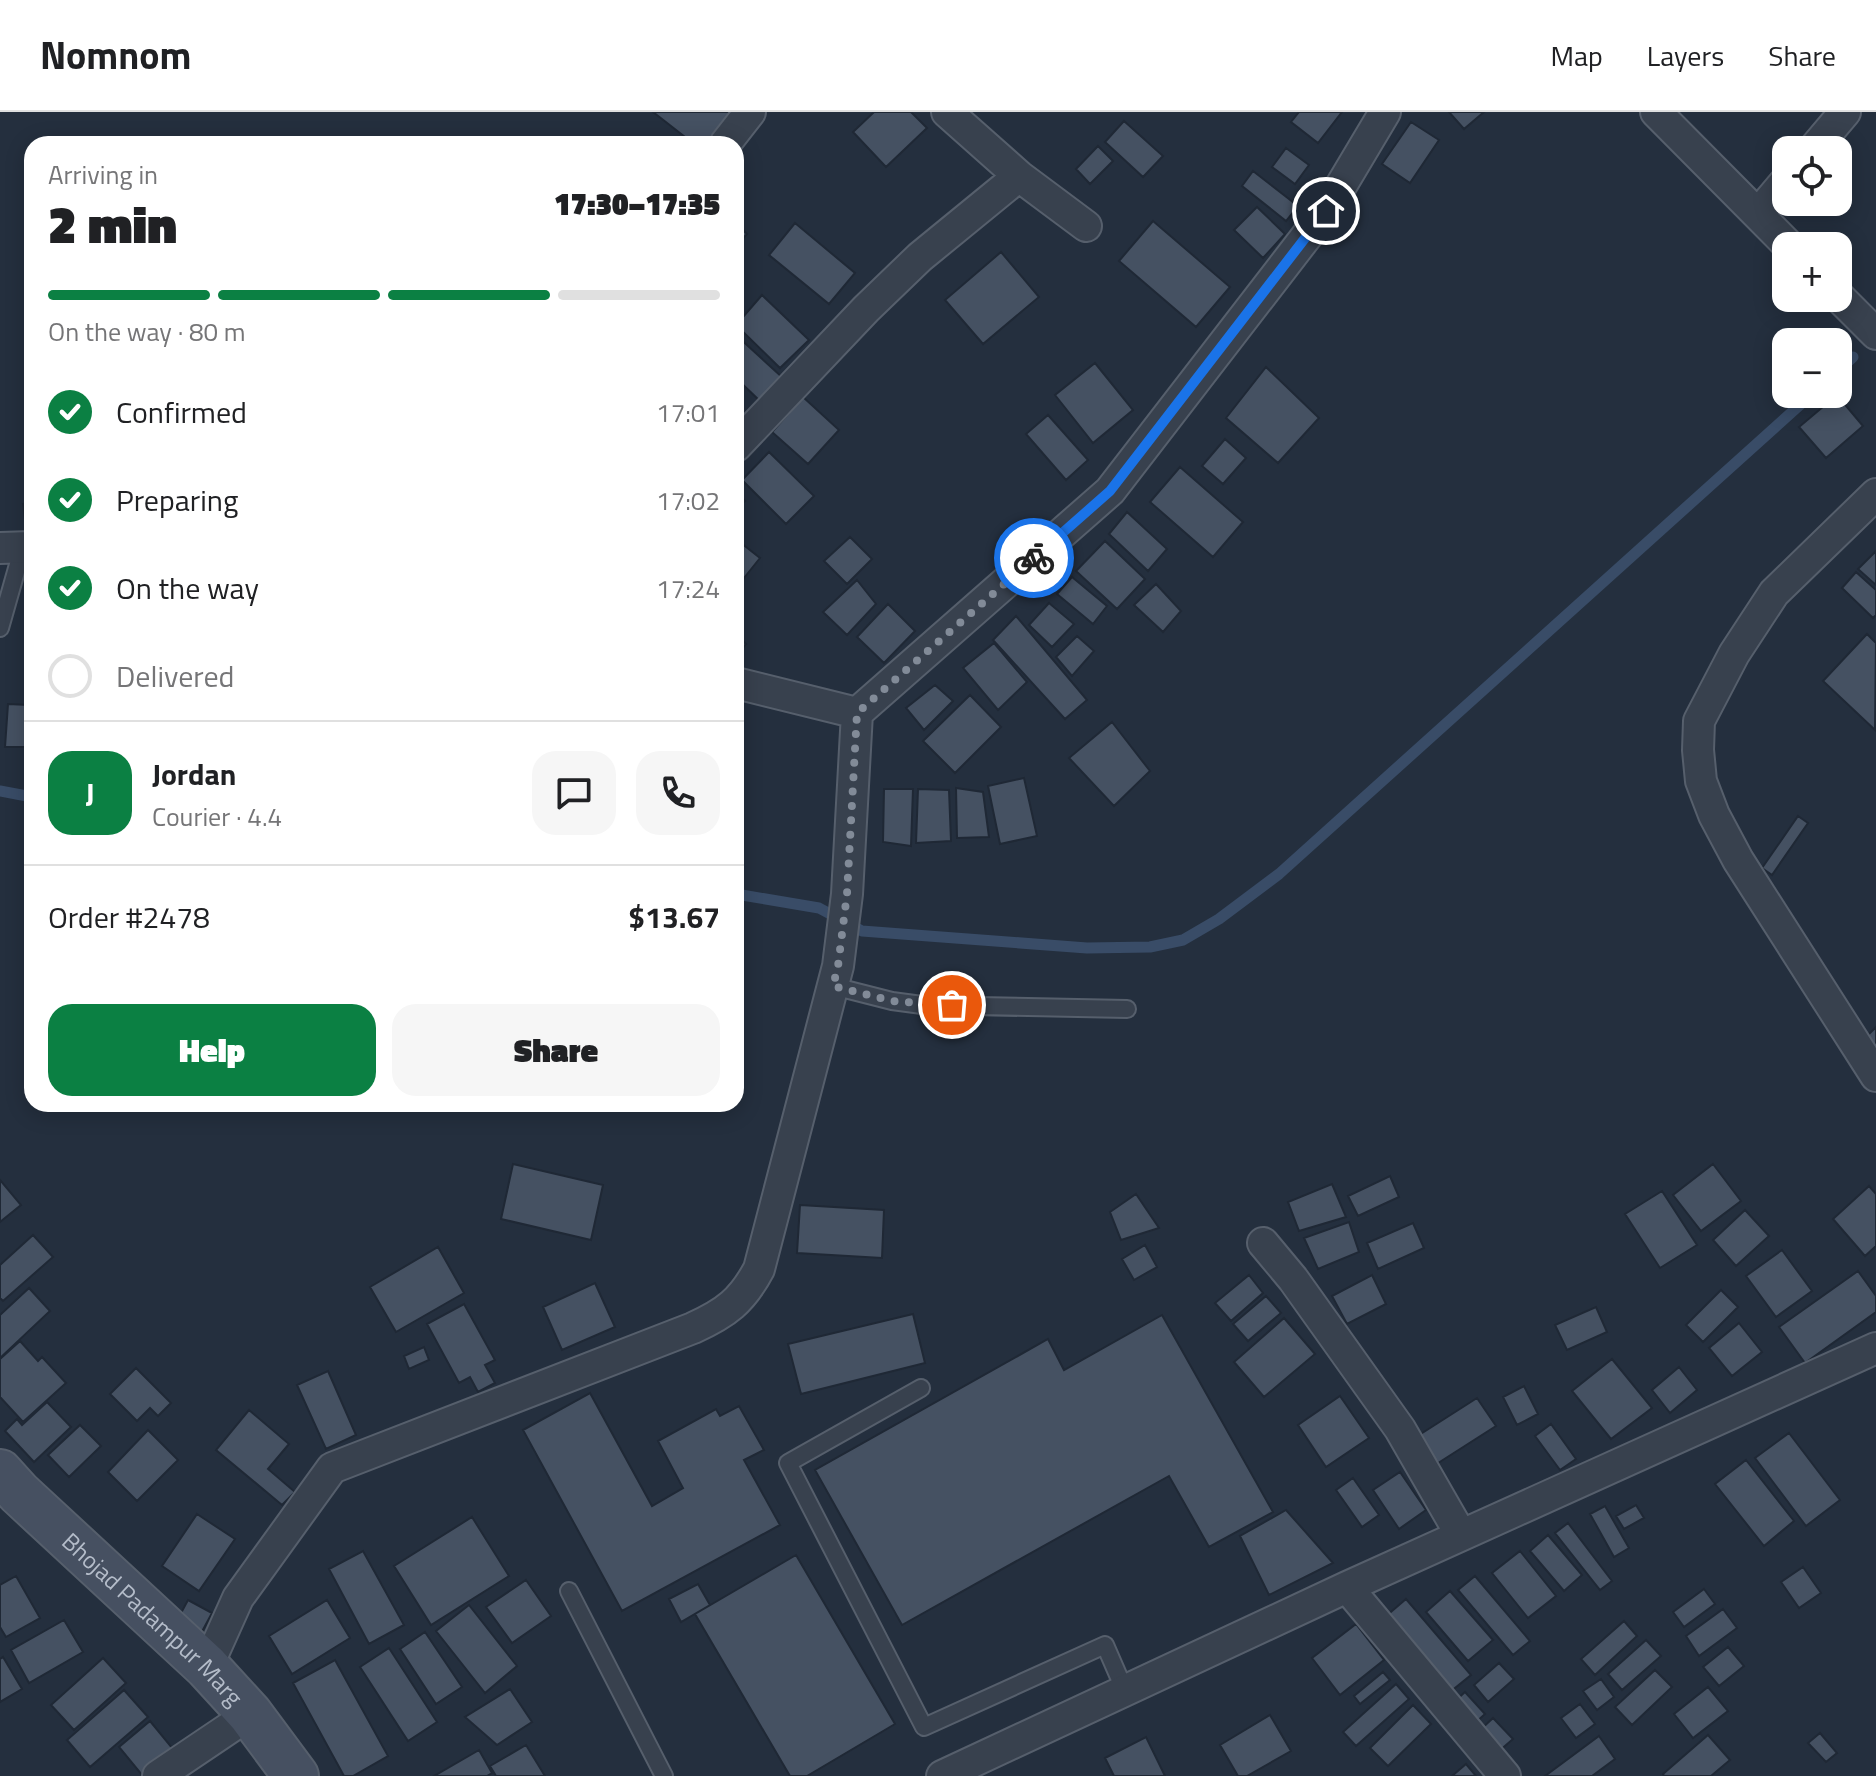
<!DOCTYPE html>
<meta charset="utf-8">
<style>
:root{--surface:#fff;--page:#f6f6f6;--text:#202124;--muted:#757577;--line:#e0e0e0;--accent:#0b8043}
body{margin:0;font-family:"Titillium Web",sans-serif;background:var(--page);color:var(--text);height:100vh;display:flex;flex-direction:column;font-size:30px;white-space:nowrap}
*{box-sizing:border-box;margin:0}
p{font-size:26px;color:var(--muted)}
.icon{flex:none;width:44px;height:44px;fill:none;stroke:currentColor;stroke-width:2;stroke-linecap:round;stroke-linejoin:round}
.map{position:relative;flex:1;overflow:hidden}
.drawer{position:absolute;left:24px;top:24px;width:720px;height:976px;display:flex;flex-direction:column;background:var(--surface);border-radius:24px;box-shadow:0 4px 20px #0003}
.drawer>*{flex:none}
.controls{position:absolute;left:1772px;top:24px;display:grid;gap:16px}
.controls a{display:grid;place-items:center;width:80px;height:80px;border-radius:16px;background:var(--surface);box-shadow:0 4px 20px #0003;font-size:40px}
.pin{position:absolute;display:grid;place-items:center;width:68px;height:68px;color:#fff;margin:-34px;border:4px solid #fff;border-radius:50%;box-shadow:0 2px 8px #0007}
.courier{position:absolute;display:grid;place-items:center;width:80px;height:80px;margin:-40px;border:6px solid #1a73e8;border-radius:50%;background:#fff;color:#222;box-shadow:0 2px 10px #0007}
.summary em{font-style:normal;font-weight:800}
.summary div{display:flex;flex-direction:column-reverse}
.summary{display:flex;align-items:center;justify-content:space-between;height:136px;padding:0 24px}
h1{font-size:52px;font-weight:800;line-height:60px}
.bar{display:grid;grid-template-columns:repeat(4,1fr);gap:12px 8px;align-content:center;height:96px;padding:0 24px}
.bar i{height:10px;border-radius:6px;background:var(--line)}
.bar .on{background:var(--accent)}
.bar p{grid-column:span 4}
.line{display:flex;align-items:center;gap:20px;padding:0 24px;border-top:2px solid var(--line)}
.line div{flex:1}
.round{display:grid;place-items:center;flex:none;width:84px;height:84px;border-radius:24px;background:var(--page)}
ol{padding:0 24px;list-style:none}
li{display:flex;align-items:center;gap:24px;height:88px}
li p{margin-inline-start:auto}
li .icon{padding:8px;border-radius:50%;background:var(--accent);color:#fff;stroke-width:4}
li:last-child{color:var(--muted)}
li i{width:44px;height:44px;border:4px solid var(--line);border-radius:50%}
.primary-button{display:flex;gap:16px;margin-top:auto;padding:16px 24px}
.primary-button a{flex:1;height:92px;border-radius:24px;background:var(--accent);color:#fff;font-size:32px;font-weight:800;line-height:92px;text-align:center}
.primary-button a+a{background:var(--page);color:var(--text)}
header{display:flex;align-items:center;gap:48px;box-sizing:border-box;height:112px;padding:0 40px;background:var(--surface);border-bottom:2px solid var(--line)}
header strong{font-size:38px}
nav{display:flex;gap:44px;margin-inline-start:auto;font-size:28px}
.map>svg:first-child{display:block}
</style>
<header>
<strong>Nomnom</strong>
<nav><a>Map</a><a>Layers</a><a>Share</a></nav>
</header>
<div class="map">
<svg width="1876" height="1664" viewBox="0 0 1876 1664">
<rect width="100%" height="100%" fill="#242f3e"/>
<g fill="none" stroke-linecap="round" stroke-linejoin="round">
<path stroke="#394c67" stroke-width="11" d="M1838 259 1853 245
M0 679 32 685
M736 782 819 796 862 819 1087 836 1150 835 1183 828 1219 807 1279 762 1812 282"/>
</g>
<path fill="#455162" stroke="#1f2835" stroke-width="2" d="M653 0H731L705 32H694Z
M874 0H911L927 16 886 55 853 20Z
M1299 0H1342L1318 31 1291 10Z
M1449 0H1484L1464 17Z
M1124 9 1163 44 1143 65 1105 30Z
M1411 10 1439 28 1410 71 1382 52Z
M1098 34 1113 49 1090 72 1076 57Z
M1286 36 1309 53 1295 72 1272 55Z
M1253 59 1298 94 1286 109 1242 74Z
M1257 95 1285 122 1263 146 1234 118Z
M1153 109 1230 175 1196 215 1119 149Z
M736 111 747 122 736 134Z
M795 111 855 161 829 192 769 143Z
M1001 140 1039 185 983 232 945 188Z
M762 183 809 228 780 256 736 213Z
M736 223 783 266 761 290 736 266Z
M1095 251 1133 298 1093 331 1055 283Z
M1266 255 1319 306 1278 351 1226 306Z
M1837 283 1863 314 1826 346 1799 315Z
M803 285 839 318 808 352 772 320Z
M1048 303 1088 348 1066 368 1026 322Z
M1225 327 1246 346 1223 372 1202 354Z
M769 340 814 384 786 412 742 368Z
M1180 355 1243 410 1213 445 1150 390Z
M736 379 745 389 736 397Z
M32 391V415H26L23 392Z
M1127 400 1167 437 1148 459 1109 422Z
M850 425 872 447 847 472 824 449Z
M736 427 760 446 736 476Z
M1105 429 1145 467 1117 497 1076 459Z
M1876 439V473L1858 457Z
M1856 460 1876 478V503L1873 506 1842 476Z
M1072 465 1107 494 1093 512 1057 482Z
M857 468 876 492 847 523 823 500Z
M1156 472 1181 499 1163 520 1134 493Z
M1049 491 1074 512 1052 535 1029 513Z
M888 492 915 519 884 551 857 525Z
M1016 504 1087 588 1065 607 993 528Z
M736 522 746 532 736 544Z
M1867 522 1876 531 1875 618 1823 569Z
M1077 524 1094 539 1072 564 1056 545Z
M994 531 1027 570 998 598 963 556Z
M935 573 953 589 924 618 906 596Z
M970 583 1001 615 955 661 923 629Z
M8 592 29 593 30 635H5Z
M1112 610 1150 659 1114 694 1069 646Z
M1024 666 1037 724 1000 732 988 674Z
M956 676 983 680 989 725 957 726Z
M884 677H913L911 734 883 730Z
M918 677 949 678 951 729 916 731Z
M1798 704 1808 711 1772 763 1762 756Z
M1876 915V937L1867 924Z
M513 1052 603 1073 591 1128 501 1107Z
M1713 1052 1741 1089 1701 1119 1673 1083Z
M1390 1064 1399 1085 1358 1104 1348 1084Z
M0 1068 21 1093 0 1110Z
M1332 1072 1346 1105 1299 1119 1288 1090Z
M1869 1074 1876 1082V1134L1865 1144 1833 1107Z
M1662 1079 1697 1133 1660 1156 1625 1102Z
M1136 1082 1159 1116 1121 1128 1110 1100Z
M800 1093 884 1098 882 1146 797 1141Z
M1745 1098 1769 1124 1736 1154 1713 1128Z
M1349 1110 1359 1140 1318 1157 1304 1126Z
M1413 1111 1424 1136 1378 1157 1367 1131Z
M33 1123 53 1145 3 1189 0 1186V1153Z
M1145 1133 1157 1155 1134 1168 1122 1147Z
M438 1135 464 1181 396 1220 370 1175Z
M1782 1138 1812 1179 1776 1205 1746 1164Z
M1858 1159 1876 1184V1200L1805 1251 1779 1215Z
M1249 1163 1263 1181 1231 1209 1215 1191Z
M1372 1163 1386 1192 1347 1212 1332 1184Z
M595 1171 615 1215 562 1238 543 1195Z
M29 1176 50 1199 0 1246V1203Z
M1721 1178 1738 1195 1703 1230 1686 1213Z
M1266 1184 1281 1201 1248 1229 1233 1212Z
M464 1192 495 1248 485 1253 495 1271 478 1280 470 1265 459 1271 427 1212Z
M1596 1195 1607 1220 1567 1238 1555 1213Z
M913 1202 925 1251 801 1282 788 1232Z
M1162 1203 1273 1400 1209 1435 1169 1364 902 1513 815 1358 1048 1227 1064 1258Z
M1284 1206 1315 1242 1264 1285 1234 1250Z
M1739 1211 1762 1240 1732 1264 1709 1236Z
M20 1229 38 1249 42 1245 66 1271 23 1310 0 1285V1247Z
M424 1235 429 1248 409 1257 404 1244Z
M1612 1247 1652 1296 1611 1327 1572 1279Z
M1679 1255 1697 1278 1670 1301 1652 1278Z
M136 1256 171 1291 158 1304 150 1296 137 1309 110 1282Z
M328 1259 356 1323 326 1337 297 1273Z
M1524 1274 1538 1302 1517 1313 1503 1285Z
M590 1281 652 1394 683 1376 658 1329 716 1297 720 1304 739 1294 764 1338 744 1348 780 1413 622 1499 523 1318Z
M1340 1284 1369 1326 1326 1355 1298 1313Z
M1477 1286 1496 1314 1435 1353 1416 1325Z
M47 1290 71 1315 34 1350 5 1319 17 1307 22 1313Z
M249 1298 289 1332 268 1357 295 1380 282 1393 216 1338Z
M1551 1312 1576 1347 1560 1358 1535 1324Z
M80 1313 101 1334 69 1365 48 1343Z
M148 1318 178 1348 137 1389 108 1360Z
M1789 1321 1840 1388 1806 1414 1755 1346Z
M1746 1348 1794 1409 1764 1434 1715 1372Z
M1400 1360 1426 1398 1399 1417 1373 1378Z
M1353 1366 1379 1403 1362 1415 1336 1378Z
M1636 1393 1644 1406 1624 1417 1616 1404Z
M1605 1394 1629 1436 1614 1445 1590 1402Z
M1286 1398 1333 1451 1269 1483 1240 1424Z
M197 1402 235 1427 199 1479 162 1454Z
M472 1405 509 1464 431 1513 394 1454Z
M1568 1411 1612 1469 1600 1478 1555 1421Z
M1548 1423 1582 1463 1564 1479 1530 1439Z
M363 1439 404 1513 369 1532 329 1457Z
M1520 1439 1556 1484 1528 1506 1492 1461Z
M796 1443 895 1612 807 1664H790L695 1502Z
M1803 1455 1821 1481 1799 1496 1781 1470Z
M16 1464 40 1506 6 1525 0 1515V1473Z
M1475 1464 1530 1529 1513 1543 1458 1478Z
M526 1468 551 1504 512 1531 486 1495Z
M698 1472 710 1493 681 1510 669 1487Z
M1704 1477 1715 1492 1684 1515 1673 1500Z
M1450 1479 1493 1528 1468 1549 1426 1500Z
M1406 1487 1471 1563 1450 1580 1385 1505Z
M188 1488 212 1501 198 1527 174 1514Z
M327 1488 350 1526 292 1562 269 1524Z
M469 1493 517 1554 485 1581 436 1519Z
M1723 1497 1737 1516 1699 1544 1686 1524Z
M64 1508 83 1540 29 1571 11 1538Z
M1624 1509 1637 1524 1595 1563 1581 1547Z
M1356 1512 1384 1548 1340 1583 1312 1546Z
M425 1520 462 1575 436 1592 400 1537Z
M1646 1528 1661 1544 1622 1578 1608 1562Z
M1728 1535 1744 1554 1719 1574 1703 1555Z
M389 1536 437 1610 408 1629 360 1555Z
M3 1545 22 1577 0 1590V1547Z
M103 1546 126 1571 74 1618 51 1593Z
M335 1548 388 1644 353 1664H344L293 1571Z
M1499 1551 1514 1567 1488 1590 1474 1573Z
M1655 1558 1672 1575 1632 1613 1615 1595Z
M1383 1560 1390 1568 1360 1592 1354 1584Z
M1601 1567 1614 1585 1597 1598 1583 1579Z
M1396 1572 1409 1587 1356 1634 1343 1620Z
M1708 1575 1728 1599 1693 1626 1674 1602Z
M510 1577 532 1610 497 1633 465 1605Z
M124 1578 148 1605 90 1655 67 1628Z
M1465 1580 1485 1602 1474 1612 1454 1590Z
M1580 1592 1595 1612 1576 1626 1561 1606Z
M1413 1593 1431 1612 1388 1654 1370 1636Z
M1270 1603 1291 1639 1247 1664H1238L1220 1633Z
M1493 1606 1513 1627 1498 1640 1479 1619Z
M150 1609 173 1637 142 1663 119 1635Z
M1820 1621 1837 1641 1826 1650 1808 1631Z
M1708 1623 1730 1648 1711 1664H1664L1663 1662Z
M1599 1624 1615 1647 1592 1664H1545Z
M1146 1625 1165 1664H1114L1105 1646Z
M526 1633 545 1664H496L490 1654Z
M479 1638 492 1661 487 1664H434Z
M1466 1652 1476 1664H1452Z"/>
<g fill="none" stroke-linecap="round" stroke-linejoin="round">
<g stroke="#565f6c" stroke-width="20">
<path id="lane" d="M0 516 23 435
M833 874 892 889 922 893 1127 897
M921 1276 788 1351 924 1615 1105 1533 1125 1579
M569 1479 664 1664"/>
</g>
<g stroke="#565f6c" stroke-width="34">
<path id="street" d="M947 0 1019 64 1086 114
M1656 0 1789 134
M725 32 750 0
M1813 38 1845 0
M1759 101 1786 69
M1838 184 1876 222
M736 334 866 197 920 145 1019 64
M1876 382 1774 481 1734 542 1699 609 1698 638 1701 669 1714 703 1738 748 1876 964
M0 436 32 435
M736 571 857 601
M1263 1131 1293 1167 1400 1317 1461 1423
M1347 1475 1505 1664
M207 1555 238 1486 332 1356 693 1216C726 1201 742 1189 759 1157L838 854 847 782 857 601 1110 379 1326 99 1385 0
M158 1664 250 1602
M942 1664 1347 1475 1876 1236"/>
</g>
<g stroke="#565f6c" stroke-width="48">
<g id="secondary">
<path id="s1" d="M0 1360 19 1381 207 1555 250 1602 296 1664"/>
</g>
</g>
<use href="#lane" stroke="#38414e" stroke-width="16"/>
<use href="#street" stroke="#38414e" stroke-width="30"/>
<use href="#secondary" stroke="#465061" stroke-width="44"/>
</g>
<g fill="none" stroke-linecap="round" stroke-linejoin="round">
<path stroke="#828b98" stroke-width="8" stroke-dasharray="0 14.4" d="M952 893 892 889 833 874 838 854 847 782 857 601 1034 446"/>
<path stroke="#1a73e8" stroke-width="10" d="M1034 446 1110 379 1326 99"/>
</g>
<g text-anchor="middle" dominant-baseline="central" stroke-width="6" stroke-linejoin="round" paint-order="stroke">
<g font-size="24" fill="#b4bcc9" stroke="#1d2633">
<text stroke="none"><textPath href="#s1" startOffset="212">Bhojad Padampur Marg</textPath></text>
</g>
</g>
</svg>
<div class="controls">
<a><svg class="icon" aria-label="locate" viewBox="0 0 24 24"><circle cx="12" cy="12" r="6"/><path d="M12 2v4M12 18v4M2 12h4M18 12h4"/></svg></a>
<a>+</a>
<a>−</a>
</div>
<div class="pin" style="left:952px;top:893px;background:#ea580c"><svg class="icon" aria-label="bag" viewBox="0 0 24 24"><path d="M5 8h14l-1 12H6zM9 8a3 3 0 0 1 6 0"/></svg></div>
<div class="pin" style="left:1326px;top:99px;background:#1f2937"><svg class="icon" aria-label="home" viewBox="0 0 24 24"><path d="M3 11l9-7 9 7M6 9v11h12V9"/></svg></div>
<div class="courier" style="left:1034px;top:446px"><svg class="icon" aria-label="bike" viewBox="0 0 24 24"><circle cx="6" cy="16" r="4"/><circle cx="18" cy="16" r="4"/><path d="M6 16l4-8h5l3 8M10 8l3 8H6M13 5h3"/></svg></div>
<section class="drawer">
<div class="summary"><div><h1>2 min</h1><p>Arriving in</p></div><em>17:30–17:35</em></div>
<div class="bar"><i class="on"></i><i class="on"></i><i class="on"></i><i></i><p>On the way · 80 m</p></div>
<ol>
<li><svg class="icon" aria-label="check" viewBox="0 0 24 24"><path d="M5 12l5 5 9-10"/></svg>Confirmed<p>17:01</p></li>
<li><svg class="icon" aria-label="check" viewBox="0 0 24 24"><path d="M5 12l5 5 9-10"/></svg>Preparing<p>17:02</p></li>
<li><svg class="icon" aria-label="check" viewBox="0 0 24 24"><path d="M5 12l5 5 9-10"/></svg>On the way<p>17:24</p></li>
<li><i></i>Delivered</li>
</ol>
<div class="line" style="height:144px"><b class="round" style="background:var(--accent);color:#fff">J</b><div><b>Jordan</b><p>Courier · 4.4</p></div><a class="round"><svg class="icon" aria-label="chat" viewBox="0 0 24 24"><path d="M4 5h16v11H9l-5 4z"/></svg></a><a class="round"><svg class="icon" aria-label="phone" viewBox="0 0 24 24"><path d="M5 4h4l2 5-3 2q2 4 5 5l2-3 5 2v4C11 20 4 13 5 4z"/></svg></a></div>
<div class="line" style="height:104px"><div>Order #2478</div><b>$13.67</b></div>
<div class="primary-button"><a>Help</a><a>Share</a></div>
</section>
</div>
